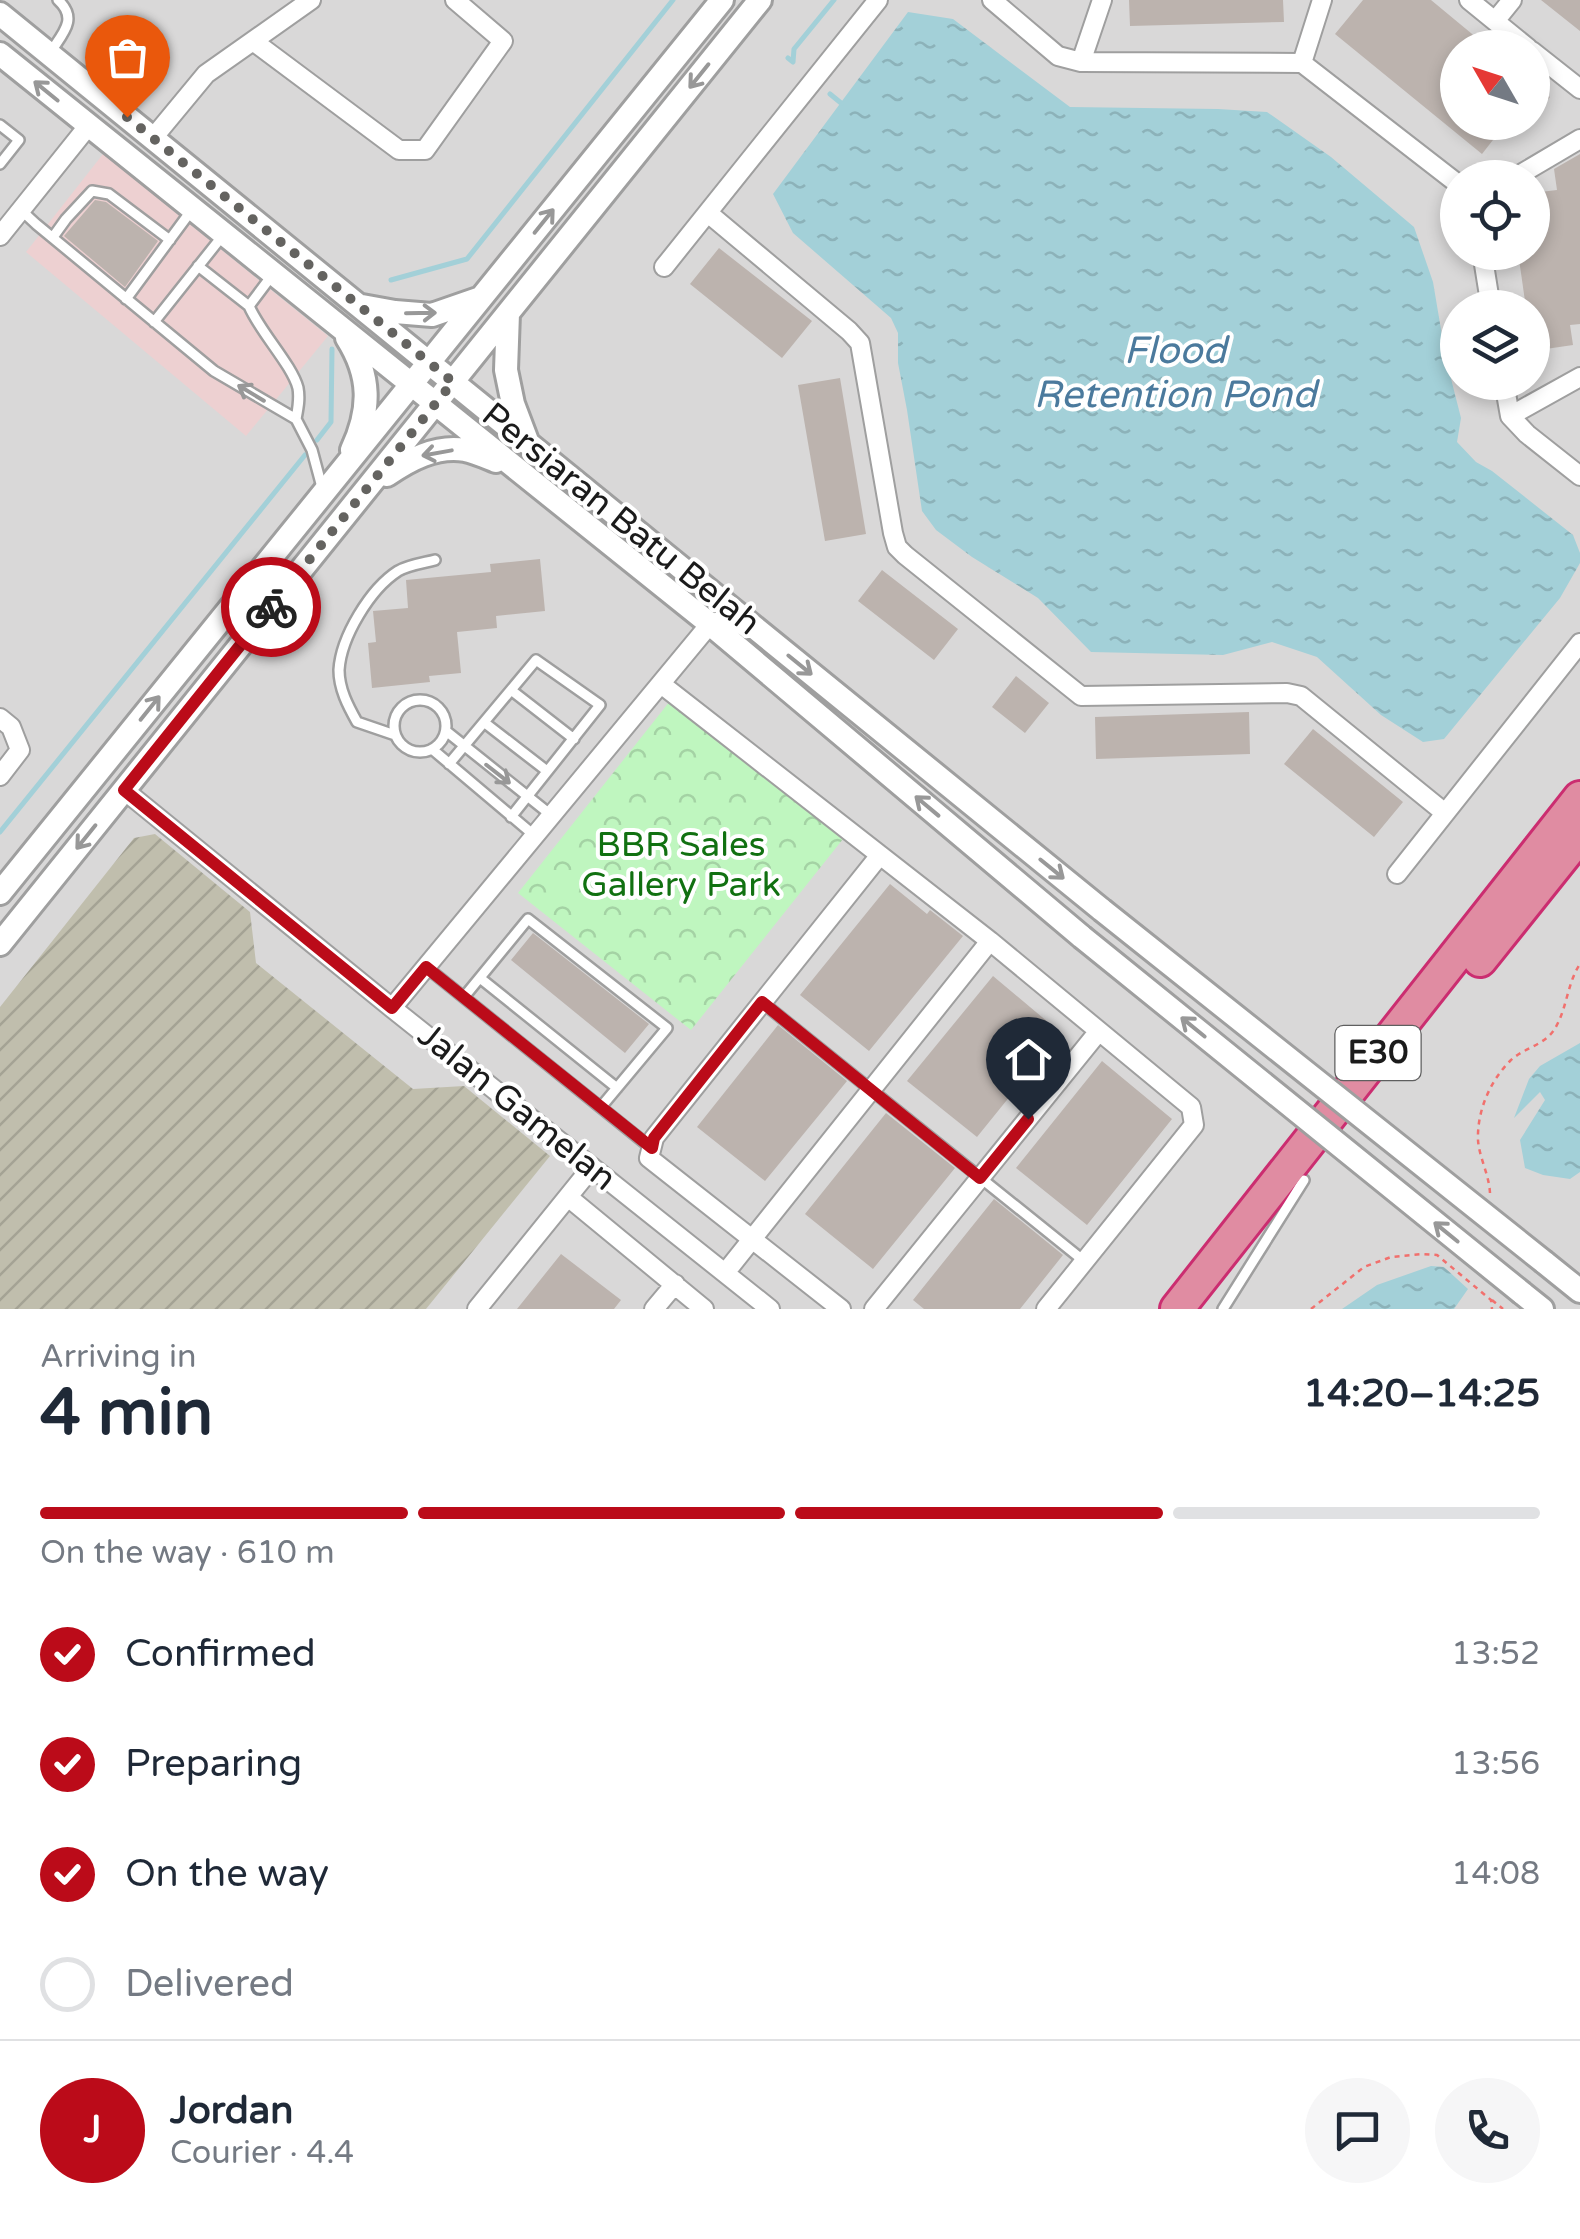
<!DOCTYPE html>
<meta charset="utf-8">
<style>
:root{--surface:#fff;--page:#f6f6f7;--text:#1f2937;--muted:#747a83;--line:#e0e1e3;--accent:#bb0b19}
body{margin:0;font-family:"Varela Round",sans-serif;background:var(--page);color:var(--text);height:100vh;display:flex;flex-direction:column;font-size:38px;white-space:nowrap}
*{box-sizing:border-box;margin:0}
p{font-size:32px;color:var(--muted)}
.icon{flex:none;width:55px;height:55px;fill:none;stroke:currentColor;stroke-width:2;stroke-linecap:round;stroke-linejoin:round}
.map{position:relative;height:1309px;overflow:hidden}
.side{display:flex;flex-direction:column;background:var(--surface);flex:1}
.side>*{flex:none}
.needle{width:65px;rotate:309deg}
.tools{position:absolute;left:1440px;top:30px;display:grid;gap:20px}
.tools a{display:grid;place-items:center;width:110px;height:110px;border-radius:50%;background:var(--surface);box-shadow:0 5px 15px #0003;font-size:50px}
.pin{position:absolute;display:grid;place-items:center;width:85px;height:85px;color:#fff;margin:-102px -42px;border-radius:50% 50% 50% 0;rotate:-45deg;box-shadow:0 0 10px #0007}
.pin .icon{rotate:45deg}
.courier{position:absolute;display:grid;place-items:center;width:100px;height:100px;margin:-50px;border:8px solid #bb0b19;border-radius:50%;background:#fff;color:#222;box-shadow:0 2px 12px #0007}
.head em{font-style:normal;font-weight:700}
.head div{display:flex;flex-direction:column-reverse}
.head{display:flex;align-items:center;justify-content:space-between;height:170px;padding:0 40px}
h1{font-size:65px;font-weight:700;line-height:75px}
.bar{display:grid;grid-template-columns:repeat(4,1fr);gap:15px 10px;align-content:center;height:120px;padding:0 40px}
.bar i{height:12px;border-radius:8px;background:var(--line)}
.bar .current{background:var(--accent)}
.bar p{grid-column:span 4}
.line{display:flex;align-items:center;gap:25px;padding:0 40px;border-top:2px solid var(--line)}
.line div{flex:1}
.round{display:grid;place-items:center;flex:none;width:105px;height:105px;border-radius:52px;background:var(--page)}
ol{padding:0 40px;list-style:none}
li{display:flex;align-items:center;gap:30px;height:110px}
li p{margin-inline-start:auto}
li .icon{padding:10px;border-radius:50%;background:var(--accent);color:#fff;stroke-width:4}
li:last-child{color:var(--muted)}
li i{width:55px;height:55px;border:5px solid var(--line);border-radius:50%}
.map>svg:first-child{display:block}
</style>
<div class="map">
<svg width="1580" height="1309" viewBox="0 0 1580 1309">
<defs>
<pattern id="construction-furrows" width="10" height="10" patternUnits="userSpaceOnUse" patternTransform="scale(2.5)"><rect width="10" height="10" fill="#c0bead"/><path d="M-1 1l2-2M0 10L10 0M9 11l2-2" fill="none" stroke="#a4a394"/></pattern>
<pattern id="park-crowns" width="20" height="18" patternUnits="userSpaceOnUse" patternTransform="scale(2.5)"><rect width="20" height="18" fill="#bff6bf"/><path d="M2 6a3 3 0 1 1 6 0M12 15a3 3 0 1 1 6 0" fill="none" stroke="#a4d2a4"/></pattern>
<pattern id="water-ripples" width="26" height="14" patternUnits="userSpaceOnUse" patternTransform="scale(2.5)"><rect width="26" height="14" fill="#a3d0d8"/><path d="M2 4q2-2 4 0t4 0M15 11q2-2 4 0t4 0" fill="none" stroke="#8cb2b9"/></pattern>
</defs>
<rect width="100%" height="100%" fill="#ece8e1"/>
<path fill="#d9d8d8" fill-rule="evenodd" d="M0 0H1580V1309H0ZM1458 48H1532V122H1458ZM1458 178H1532V252H1458ZM1458 308H1532V382H1458Z"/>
<path fill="#edd0d1" d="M103 154 328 336 246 436 26 252Z"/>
<path fill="url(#construction-furrows)" d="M155 834 250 912 256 963 413 1089 464 1086 550 1156 426 1309H0V1007L134 838Z"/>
<path fill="url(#park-crowns)" d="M670 701 843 839 691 1030 518 893Z"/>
<path fill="url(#water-ripples)" d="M908 12 953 19 1070 107 1218 109 1267 112 1331 157 1414 227 1433 282 1446 359 1461 418 1457 442 1476 462 1492 471 1573 535 1580 553V563L1560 598 1444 739 1423 742 1381 715 1317 657 1272 642 1223 655 1091 652 1038 598 972 557 936 530 922 511 907 410 898 363V333L891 318 793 233 773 194Z
M1580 1043V1172L1570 1179 1543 1175 1525 1168 1520 1140 1545 1100 1540 1092 1514 1118 1529 1079 1540 1066Z
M1431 1266 1444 1267 1468 1289 1454 1309H1342L1377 1285Z"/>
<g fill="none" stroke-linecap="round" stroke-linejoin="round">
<path stroke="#a3d0d8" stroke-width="5" d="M788 58 793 62 794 49 834 0
M830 94 841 103
M391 280 467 259 673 0
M317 440 331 422 332 349
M0 832 305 455"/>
</g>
<path fill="#bcb3ae" d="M1129 0H1283L1284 22 1130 26Z
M1363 0H1431L1489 48H1458V122H1507L1482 154 1335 34Z
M1541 0H1580V31Z
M1532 83 1550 97 1532 119Z
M1580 154V324L1570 325 1573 345 1532 351V308H1526L1518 252H1532V193L1557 190 1554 169Z
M95 200 106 202 158 241 125 287 64 236Z
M719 248 812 321 782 358 690 284Z
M840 378 866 534 825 541 798 385Z
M540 559 545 611 496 616 497 628 457 632 461 673 429 676 430 682 372 688 368 643 376 642 373 611 408 608 406 580 491 572 490 564Z
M882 570 958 629 934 660 858 601Z
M1016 676 1049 703 1025 733 992 707Z
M1249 712 1250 754 1096 759 1095 717Z
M1313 729 1403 802 1374 837 1284 764Z
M890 884 927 914 930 910 963 936 869 1051 800 995Z
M533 933 649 1024 625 1053 511 960Z
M993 976 1061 1033 977 1137 907 1081Z
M778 1025 847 1081 765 1181 697 1127Z
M1102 1061 1172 1119 1087 1225 1016 1168Z
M886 1113 955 1168 873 1269 805 1214Z
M994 1199 1063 1255 1020 1309H924L913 1300Z
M561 1254 621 1300 614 1309H517Z"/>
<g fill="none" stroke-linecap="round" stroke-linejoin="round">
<g stroke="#9f9f9f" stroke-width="14">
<path id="service" d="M50 53C62 34 79 19 58 0
M0 125 19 140 0 164
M21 210 36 224 214 371 296 419 312 450 323 491
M53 237 66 219 92 191 109 194 170 240
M198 266 249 306
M273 274 249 306C260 332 292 365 298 388 300 399 298 408 296 419
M126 299 191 211
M154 322 224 234
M511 690 574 739
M394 726a26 26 0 1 1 52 0a26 26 0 1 1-52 0Z
M485 723 547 771
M446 731 551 815
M395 735 357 722C348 706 339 689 339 670 341 637 370 589 398 571 408 565 423 563 435 560
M432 749 535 836
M449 764 536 660 600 705 511 817
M426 967 650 1147
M480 978 617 1088
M464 997 528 919 667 1028 601 1107
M763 1003 1084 1261
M1223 1309 1304 1180"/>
</g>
<g stroke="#9f9f9f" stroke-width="22">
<path id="minor" d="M992 0 1058 56 1081 62 1302 63 1458 184
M1469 0 1528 48
M1495 21 1512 0
M253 41 399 150H425L503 41 455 0
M1532 51 1580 89
M1081 62 1102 0
M1302 63 1322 0
M153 138 206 74 311 0
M1514 178 1580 139
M708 213 849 331 860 343 893 533 897 547 905 555 1081 696 1287 693 1301 696 1445 813
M0 236 89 125
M1482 252 1491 308
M664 267 878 0
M1504 382 1510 416 1527 434 1580 476
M1510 416 1580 377
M661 684 990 941 1191 1107 1194 1125 1046 1309
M0 718 11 727 20 750 0 776
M124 790 392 1008 770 1309
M1397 874 1580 643
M392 1008 710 624C725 618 734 621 748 629
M568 1197 704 1309
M725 1273 990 941
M477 1309 592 1167
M654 1309 675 1284
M841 1309 649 1158 654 1138 880 855
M874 1309 1099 1031"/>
</g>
<g stroke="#9f9f9f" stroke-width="28">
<path id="tertiary" d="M0 14 1102 910
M0 54 710 624 1082 937
M362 306 395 312 432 315 481 298
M508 313 506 370 513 404 527 441
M347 338C371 376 371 409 352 450
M387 475C409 460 436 445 465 450 475 452 486 457 496 461
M0 893 722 0
M0 944 760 0
M1544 1262 1580 1291
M1522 1293 1542 1309"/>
</g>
<g stroke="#cb2d70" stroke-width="38">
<path id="motorway" d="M1480 960 1580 835
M1177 1309 1580 798"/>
</g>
<path stroke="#f1706d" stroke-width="2.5" stroke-dasharray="5 5" stroke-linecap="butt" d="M1490 1193C1489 1174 1479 1157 1478 1140 1477 1111 1490 1081 1510 1061 1523 1048 1543 1046 1554 1030 1567 1010 1567 983 1580 964
M1492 1300 1503 1309
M1311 1309 1364 1267 1391 1257 1422 1254 1437 1255 1491 1300 1492 1309"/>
<use href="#service" stroke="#fff" stroke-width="9"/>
<use href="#minor" stroke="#fff" stroke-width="18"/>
<use href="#tertiary" stroke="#fff" stroke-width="22"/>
<use href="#motorway" stroke="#e08ca2" stroke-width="32"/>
<g stroke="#9f9f9f" stroke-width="28" stroke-linecap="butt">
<path id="tertiary-bridge" d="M1102 910 1544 1262
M1082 937 1522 1293"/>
</g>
<use href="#tertiary-bridge" stroke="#fff" stroke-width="22"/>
</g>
<defs><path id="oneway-shaft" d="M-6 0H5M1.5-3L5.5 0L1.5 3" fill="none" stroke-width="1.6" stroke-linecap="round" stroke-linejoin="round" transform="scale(2.5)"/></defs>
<g stroke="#989898">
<use href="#oneway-shaft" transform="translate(699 76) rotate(129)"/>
<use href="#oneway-shaft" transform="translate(46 91) rotate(-141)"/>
<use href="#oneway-shaft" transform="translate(544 221) rotate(-51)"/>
<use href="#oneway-shaft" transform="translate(421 313) rotate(-1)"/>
<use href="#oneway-shaft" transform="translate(251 393) rotate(-149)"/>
<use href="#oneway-shaft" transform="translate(437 453) rotate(170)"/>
<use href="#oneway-shaft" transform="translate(800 665) rotate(39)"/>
<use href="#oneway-shaft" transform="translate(150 708) rotate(-51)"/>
<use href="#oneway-shaft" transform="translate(498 774) rotate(38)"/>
<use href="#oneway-shaft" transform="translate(927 806) rotate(-140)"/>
<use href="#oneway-shaft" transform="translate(86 837) rotate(129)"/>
<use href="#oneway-shaft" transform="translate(1052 869) rotate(39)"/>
<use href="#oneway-shaft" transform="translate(1193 1027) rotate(-141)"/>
<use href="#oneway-shaft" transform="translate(1446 1232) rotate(-141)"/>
</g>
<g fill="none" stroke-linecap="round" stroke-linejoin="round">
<path stroke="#646360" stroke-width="10" stroke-dasharray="0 18" d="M127 117 453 382 271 607"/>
<path stroke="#bb0b19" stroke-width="12" d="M271 607 124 790 392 1008 426 967 652 1148 654 1138 762 1002 980 1178 1028 1119"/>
</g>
<g text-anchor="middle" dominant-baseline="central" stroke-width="8" stroke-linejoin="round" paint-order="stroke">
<rect fill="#fff" stroke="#5f5f5f" stroke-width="2.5" x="1335.5" y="1026" width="85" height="54" rx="8"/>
<g font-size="32" font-weight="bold" fill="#1b1b1b">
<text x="1378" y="1053">E30</text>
</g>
<g font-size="35" fill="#1b1b1b" stroke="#fff">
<text transform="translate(621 519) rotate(39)">Persiaran Batu Belah</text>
<text transform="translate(517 1107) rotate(39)">Jalan Gamelan</text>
</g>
<g font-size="35" fill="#117111" stroke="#fff">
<text x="681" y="845">BBR Sales<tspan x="681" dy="40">Gallery Park</tspan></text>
</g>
<g font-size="38" font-style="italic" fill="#4b7a9d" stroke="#fff">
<text x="1175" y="351">Flood<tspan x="1175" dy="44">Retention Pond</tspan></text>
</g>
</g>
</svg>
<div class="tools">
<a><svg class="needle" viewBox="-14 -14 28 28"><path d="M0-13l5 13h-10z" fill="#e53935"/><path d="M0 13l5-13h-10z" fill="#747a83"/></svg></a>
<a><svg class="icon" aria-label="locate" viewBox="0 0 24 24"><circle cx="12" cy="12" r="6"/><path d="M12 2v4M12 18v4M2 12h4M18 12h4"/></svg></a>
<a><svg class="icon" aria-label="layers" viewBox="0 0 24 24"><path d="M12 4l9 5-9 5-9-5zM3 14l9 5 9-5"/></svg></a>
</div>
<div class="pin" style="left:127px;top:117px;background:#ea580c"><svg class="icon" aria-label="bag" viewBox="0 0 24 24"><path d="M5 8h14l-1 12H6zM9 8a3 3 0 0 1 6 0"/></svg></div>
<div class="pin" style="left:1028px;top:1119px;background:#1f2937"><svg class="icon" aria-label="home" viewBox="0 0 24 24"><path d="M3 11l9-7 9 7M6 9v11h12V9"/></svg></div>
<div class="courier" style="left:271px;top:607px"><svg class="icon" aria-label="bike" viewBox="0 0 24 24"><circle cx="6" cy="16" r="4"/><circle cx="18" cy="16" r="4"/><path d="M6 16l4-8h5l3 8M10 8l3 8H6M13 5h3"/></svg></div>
</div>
<section class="side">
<div class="head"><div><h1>4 min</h1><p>Arriving in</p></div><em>14:20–14:25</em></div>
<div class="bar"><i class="current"></i><i class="current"></i><i class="current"></i><i></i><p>On the way · 610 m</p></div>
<ol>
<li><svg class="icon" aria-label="check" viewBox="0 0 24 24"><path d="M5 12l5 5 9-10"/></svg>Confirmed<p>13:52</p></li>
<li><svg class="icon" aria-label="check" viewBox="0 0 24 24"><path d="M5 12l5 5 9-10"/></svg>Preparing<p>13:56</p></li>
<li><svg class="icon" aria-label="check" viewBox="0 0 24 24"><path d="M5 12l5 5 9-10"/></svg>On the way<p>14:08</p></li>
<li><i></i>Delivered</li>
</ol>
<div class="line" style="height:180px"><b class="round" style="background:var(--accent);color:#fff">J</b><div><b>Jordan</b><p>Courier · 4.4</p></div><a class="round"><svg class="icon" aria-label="chat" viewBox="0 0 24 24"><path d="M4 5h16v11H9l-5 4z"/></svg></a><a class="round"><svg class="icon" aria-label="phone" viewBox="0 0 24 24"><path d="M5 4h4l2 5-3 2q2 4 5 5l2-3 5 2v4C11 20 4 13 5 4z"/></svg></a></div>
</section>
